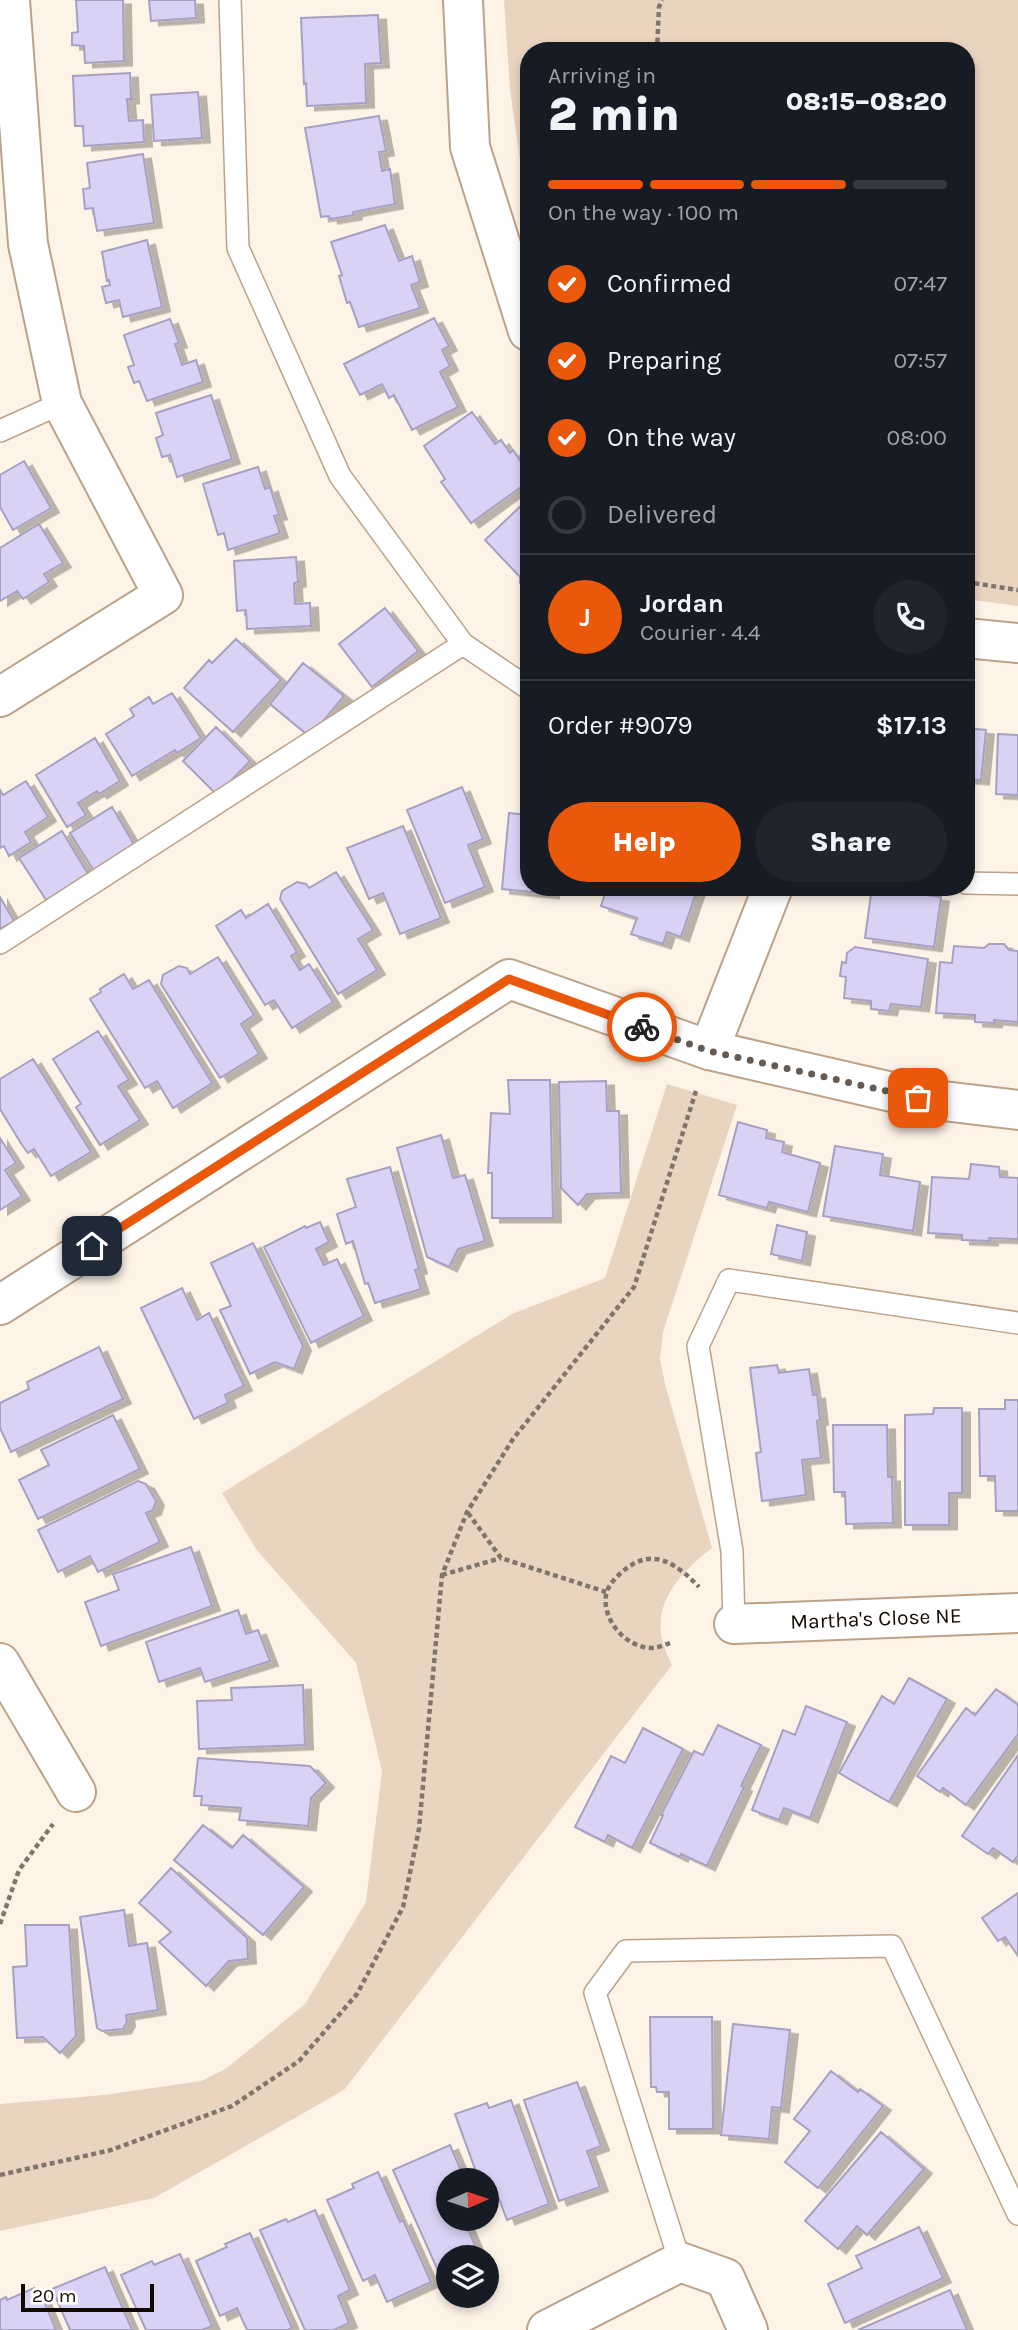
<!DOCTYPE html>
<meta charset="utf-8">
<style>
:root{--surface:#171b24;--page:#20242c;--text:#f1f3f6;--muted:#9ea1a6;--line:#363941;--accent:#ea580c}
body{margin:0;font-family:Karla,sans-serif;background:var(--page);color:var(--text);height:100vh;display:flex;flex-direction:column;font-size:26px;white-space:nowrap}
*{box-sizing:border-box;margin:0}
p{font-size:23px;color:var(--muted)}
.icon{flex:none;width:38px;height:38px;fill:none;stroke:currentColor;stroke-width:2;stroke-linecap:round;stroke-linejoin:round}
.map{position:relative;flex:1;overflow:hidden}
.side{position:absolute;left:520px;top:42px;width:455px;height:854px;display:flex;flex-direction:column;background:var(--surface);border-radius:28px;box-shadow:0 4px 10px #0003}
.side>*{flex:none}
.needle{width:46px;rotate:87deg}
.buttons{position:absolute;left:436px;top:2168px;display:grid;gap:14px}
.buttons a{display:grid;place-items:center;width:63px;height:63px;border-radius:50%;background:var(--surface);box-shadow:0 4px 10px #0003;font-size:35px}
.scale{position:absolute;left:21px;bottom:18px;width:133px;box-sizing:border-box;padding-left:7px;border:4px solid #120902;border-top:0;font-size:19px;line-height:24px;white-space:nowrap;color:#120902;-webkit-text-stroke:5px #fff;paint-order:stroke}
.pin{position:absolute;display:grid;place-items:center;width:60px;height:60px;color:#fff;margin:-30px;border-radius:14px;box-shadow:0 4px 10px #0006}
.courier{position:absolute;display:grid;place-items:center;width:70px;height:70px;margin:-35px;border:5px solid #ea580c;border-radius:50%;background:#fff;color:#222;box-shadow:0 2px 9px #0007}
.headline em{font-style:normal;font-weight:800}
.headline div{display:flex;flex-direction:column-reverse}
.headline{display:flex;align-items:center;justify-content:space-between;height:119px;padding:0 28px}
h1{font-size:46px;font-weight:800;line-height:52px}
.bar{display:grid;grid-template-columns:repeat(4,1fr);gap:10px 7px;align-content:center;height:84px;padding:0 28px}
.bar i{height:9px;border-radius:5px;background:var(--line)}
.bar .selected{background:var(--accent)}
.bar p{grid-column:span 4}
.line{display:flex;align-items:center;gap:18px;padding:0 28px;border-top:2px solid var(--line)}
.line div{flex:1}
.round{display:grid;place-items:center;flex:none;width:74px;height:74px;border-radius:37px;background:var(--page)}
ol{padding:0 28px;list-style:none}
li{display:flex;align-items:center;gap:21px;height:77px}
li p{margin-inline-start:auto}
li .icon{padding:7px;border-radius:50%;background:var(--accent);color:#fff;stroke-width:4}
li:last-child{color:var(--muted)}
li i{width:38px;height:38px;border:4px solid var(--line);border-radius:50%}
.cta{display:flex;gap:14px;margin-top:auto;padding:14px 28px}
.cta a{flex:1;height:80px;border-radius:42px;background:var(--accent);color:#fff;font-size:28px;font-weight:800;line-height:80px;text-align:center}
.cta a+a{background:var(--page);color:var(--text)}
.map>svg:first-child{display:block}
</style>
<div class="map">
<svg width="1018" height="2330" viewBox="0 0 1018 2330">
<defs>
<filter id="shadow"><feDropShadow dx="8" dy="4.5" stdDeviation="0" flood-color="#0004"/></filter>
</defs>
<rect width="100%" height="100%" fill="#fef3e7"/>
<path fill="#e9d4bf" d="M504 0H1018V606L966 599V51H528V196L523 180 510 90Z
M667 1084 737 1105 663 1332 660 1359 665 1384 712 1548C685 1569 656 1597 661 1634 662 1644 668 1656 672 1665L344 2090 154 2198 0 2231V2104L104 2095 201 2081 227 2068 305 2004 366 1902 382 1771 356 1663 256 1549 222 1493 512 1314 605 1278Z"/>
<path fill="#dad2f4" stroke="#a8a0c1" stroke-width="2" filter="url(#shadow)" d="M76 0H123L124 61 85 63 84 46 72 45V33L78 32Z
M149 0H195L196 18 151 21Z
M378 15 381 63 365 64 366 103 307 106 306 83 304 84 301 18Z
M130 73 131 99H127L129 121 143 120 144 142 84 146 83 126H75L73 76Z
M198 92 202 138 154 141 151 95Z
M379 116 386 151 379 152 382 171 390 169 395 204 353 212 354 215 330 219 329 216 321 217 305 128Z
M143 154 154 223 97 231 93 208 85 209 83 189 90 188 87 163Z
M385 225 399 261 412 256 420 282 411 285 420 308 359 327 350 302 347 303 339 276 342 275 331 242Z
M147 240 162 307 123 317 119 300 106 303 102 287 110 285 109 280 107 281 102 252Z
M434 318 449 346 442 350 450 366 440 372 458 407 412 430 394 395 389 398 382 384 360 395 344 364Z
M170 319 179 343 175 344 182 365 196 360 203 382 147 401 139 381 134 383 128 367 134 365 124 335Z
M211 395 232 459 177 477 170 455 162 457 156 438 163 435 156 413Z
M472 412 495 444 501 440 510 453 513 450 528 472V482L471 523 441 482 445 479 424 446Z
M24 461 51 508 13 530 0 507V475Z
M258 467 265 489 270 487 279 515 274 516 280 533 228 550 224 533 218 535 203 484Z
M528 499V591L520 583V577L485 540Z
M39 524 63 563 44 574 49 582 23 599 17 591 0 601V548Z
M296 557 298 582 294 583 295 604 310 603 311 626 247 629 246 610 237 611 234 561Z
M385 608 418 651 372 687 339 644Z
M236 639 281 680 233 732 184 688 209 660 212 663Z
M303 663 344 696 310 737 270 704Z
M172 693 201 738 177 753 175 750 132 776 106 734 134 716 130 709 149 697 153 704Z
M216 727 250 761 217 795 183 761Z
M966 728 986 730 981 780 966 779Z
M998 734 1018 735V799V795L996 794Z
M95 738 120 781 99 794 97 791 78 803 86 815 67 827 36 775Z
M26 781 48 817 25 832 31 842 9 856 4 846 0 848V790L3 795Z
M462 787 483 839 468 845 485 887 445 903 407 810Z
M112 807 135 846 94 871 70 833Z
M509 813 528 815V887H551V894L502 889Z
M403 826 441 918 400 934 383 893 369 899 347 848Z
M62 831 88 874 46 900 19 858Z
M336 872 373 930 358 939 377 970 338 994 280 899 282 891 297 882 306 884 309 888Z
M607 887H698L681 937 667 932 663 944 631 934 637 918 601 906Z
M872 887 941 897 934 947 865 938Z
M0 897 14 921 0 929Z
M268 904 297 952 291 956 300 970 309 964 333 1002 292 1028 274 1000 265 1005 216 926 241 910 246 918Z
M989 944H1004L1009 950 1018 951V1022L994 1020V1023L975 1022V1015L936 1013 940 962 952 963 954 946 984 948Z
M855 947 928 959 921 1007 891 1004 889 1011 871 1009V1001L844 998 846 977 840 976 842 962 846 963 847 953Z
M218 957 254 1015 241 1024 259 1054 220 1078 161 984 163 975 179 966 187 968 190 974Z
M124 974 133 989 149 980 212 1083 173 1108 157 1081 145 1088 90 999 101 992 100 989Z
M98 1031 129 1080 118 1086 140 1120 100 1145 76 1107 81 1104 53 1059Z
M33 1059 91 1152 51 1176 34 1149 28 1153 22 1145 0 1109V1079Z
M508 1080H550L553 1218H492V1173H488L491 1113 510 1114Z
M606 1081 607 1111H619L621 1193 587 1194 578 1205 561 1188 559 1082Z
M738 1122 767 1130 766 1138 784 1142 782 1152 820 1163 808 1212 769 1202 767 1208 719 1195Z
M441 1135 453 1178 465 1175 485 1241 458 1249 449 1267 427 1257 397 1148Z
M0 1138 16 1163 5 1170 22 1196 0 1210Z
M835 1146 883 1154 880 1175 920 1182 913 1231 823 1216Z
M971 1164 999 1167 1000 1177 1018 1178V1239L989 1238 990 1241 962 1240V1235L928 1233 932 1177 969 1179Z
M390 1167 419 1269 415 1270 421 1289 375 1303 368 1283 365 1284 353 1241 346 1244 337 1214 356 1207 347 1179Z
M320 1222 329 1242 316 1249 324 1265 337 1259 364 1316 311 1343 264 1247 305 1226 306 1228Z
M777 1225 807 1232 802 1261 771 1254Z
M253 1243 303 1346 294 1369 275 1362 250 1374 220 1310 231 1306 211 1263Z
M182 1288 197 1320 209 1313 244 1386 225 1395 228 1403 194 1419 141 1308Z
M99 1347 123 1399 11 1452 0 1428V1403L29 1389 27 1382Z
M777 1365 779 1373 809 1369 813 1395 817 1394 820 1420 817 1421 821 1458 802 1460 806 1495 762 1501 756 1453 761 1452 750 1368Z
M1005 1400H1018V1511H996L995 1476H980L979 1409H1005Z
M934 1408H962V1493H949V1525H905V1415L933 1414Z
M113 1415 140 1469 38 1519 19 1480 49 1465 41 1450Z
M833 1425H887L888 1477H892L893 1523 846 1524 845 1492H834Z
M138 1481 146 1484 156 1501 153 1510 146 1513 160 1542 98 1572 90 1556 58 1572 38 1530Z
M191 1547 212 1606 101 1646 85 1602 119 1590 113 1574Z
M238 1610 246 1634 258 1630 270 1661 205 1682 200 1668 159 1682 146 1642Z
M909 1678 947 1699 889 1802 839 1773 882 1696 894 1704Z
M303 1685 305 1745 199 1749 197 1701 232 1700 231 1688Z
M996 1689 1018 1705V1734L966 1805 943 1788 940 1792 917 1776 966 1708 975 1715Z
M806 1706 847 1722 810 1818 784 1808 779 1820 752 1810 783 1730 795 1735Z
M718 1725 761 1745 741 1786 744 1787 707 1866 681 1854 680 1857 650 1843 663 1815H661L694 1751 703 1755Z
M643 1728 683 1749 632 1848 608 1835 605 1842 575 1827 611 1756 625 1763Z
M1018 1755V1855L1013 1862 993 1848 988 1854 962 1836Z
M198 1758 310 1766 326 1783 311 1798 308 1826 239 1820 241 1808 201 1805 202 1796H194Z
M203 1825 232 1848 243 1835 304 1887 263 1935 174 1860Z
M171 1868 247 1938 248 1959 229 1961 206 1986 159 1942 171 1932 139 1903Z
M1018 1893V1956L1005 1937 998 1941 982 1918Z
M124 1910 129 1946 147 1943 158 2010 126 2015 127 2022 123 2029 102 2031 97 2028 80 1917Z
M25 1925H69L76 2036 60 2053 43 2037 17 2038 13 1967 27 1966Z
M650 2017H712L713 2129H669V2092H657L656 2087H651Z
M733 2024 790 2030 781 2108 772 2107 769 2139 721 2135Z
M831 2071 858 2092 860 2089 883 2106 818 2188 785 2162 810 2131 794 2119Z
M577 2082 601 2146 587 2151 600 2187 559 2201 524 2100Z
M511 2100 549 2204 507 2220 496 2191 486 2194V2180H479L455 2114 487 2103 489 2108Z
M881 2132 924 2169 867 2235 857 2226 838 2249 805 2221Z
M450 2145 465 2180H448V2219H471L465 2222 479 2255 474 2258H448V2269L439 2273 393 2170Z
M378 2172 400 2222 403 2220 431 2282 387 2302 375 2275 363 2281 327 2200 354 2188 352 2184Z
M315 2210 350 2290 338 2296 349 2323 334 2330H305L260 2230 286 2219 288 2222Z
M919 2227 943 2278 845 2323 828 2284 862 2268 856 2256Z
M250 2233 292 2328 287 2330H247L237 2308 220 2316 196 2261 227 2247 225 2244Z
M180 2254 212 2326 202 2330H146L121 2275 152 2261 154 2265Z
M105 2267 132 2330H70L52 2289Z
M34 2288 36 2294 40 2292 56 2330H0V2300L6 2297 7 2300Z
M950 2290 967 2330H858Z"/>
<g fill="none" stroke-linecap="round" stroke-linejoin="round">
<g stroke="#bca288" stroke-width="24">
<path id="service" d="M230 0 238 248 340 476 463 644 528 688
M0 431 62 403
M966 883 1018 884
M0 943 463 644
M734 1624 732 1551 698 1346 729 1280 1018 1323
M680 2262 595 1993 626 1951 892 1946 1018 2214"/>
</g>
<g stroke="#bca288" stroke-width="42">
<g id="minor">
<path d="M0 697 163 595 62 403 28 244 10 0"/>
<path d="M709 1050 773 887"/>
<path d="M0 1305 509 979 709 1050 918 1098 1018 1110"/>
<path id="s1" d="M734 1624 1018 1613"/>
<path d="M0 1663 76 1792"/>
<path d="M547 2330 680 2262 725 2278 748 2330"/>
</g>
</g>
<g stroke="#bca288" stroke-width="42">
<path id="tertiary" d="M463 0 470 147 528 331
M966 638 1018 643"/>
</g>
<path stroke="#7f756c" stroke-width="4.5" stroke-dasharray="5 3.5" stroke-linecap="butt" d="M657 51 659 7 662 0
M966 582 1018 590
M468 1513 501 1558 606 1592
M442 1575 501 1558
M670 1643C665 1645 659 1647 654 1648 627 1649 602 1621 606 1595 608 1586 614 1579 621 1573 651 1545 676 1563 699 1587
M0 1924 19 1870 53 1824
M0 2175 111 2150 232 2106 299 2061 357 1994 403 1907 419 1829 442 1575 467 1512 513 1439 634 1287 696 1091"/>
<use href="#service" stroke="#fff" stroke-width="21"/>
<use href="#minor" stroke="#fff" stroke-width="38"/>
<use href="#tertiary" stroke="#fff" stroke-width="38"/>
</g>
<g fill="none" stroke-linecap="round" stroke-linejoin="round">
<path stroke="#655b52" stroke-width="7" stroke-dasharray="0 12.6" d="M642 1027 709 1051 918 1098"/>
<path stroke="#ea580c" stroke-width="9" d="M92 1246 509 979 642 1027"/>
</g>
<g text-anchor="middle" dominant-baseline="central" stroke-width="5" stroke-linejoin="round" paint-order="stroke">
<g font-size="21" fill="#120902" stroke="#fff">
<text stroke="none"><textPath href="#s1" startOffset="142">Martha's Close NE</textPath></text>
</g>
</g>
</svg>
<div class="buttons">
<a><svg class="needle" viewBox="-14 -14 28 28"><path d="M0-13l5 13h-10z" fill="#e53935"/><path d="M0 13l5-13h-10z" fill="#9ea1a6"/></svg></a>
<a><svg class="icon" aria-label="layers" viewBox="0 0 24 24"><path d="M12 4l9 5-9 5-9-5zM3 14l9 5 9-5"/></svg></a>
</div>
<div class="scale">20 m</div>
<div class="pin" style="left:918px;top:1098px;background:#ea580c"><svg class="icon" aria-label="bag" viewBox="0 0 24 24"><path d="M5 8h14l-1 12H6zM9 8a3 3 0 0 1 6 0"/></svg></div>
<div class="pin" style="left:92px;top:1246px;background:#1f2937"><svg class="icon" aria-label="home" viewBox="0 0 24 24"><path d="M3 11l9-7 9 7M6 9v11h12V9"/></svg></div>
<div class="courier" style="left:642px;top:1027px"><svg class="icon" aria-label="bike" viewBox="0 0 24 24"><circle cx="6" cy="16" r="4"/><circle cx="18" cy="16" r="4"/><path d="M6 16l4-8h5l3 8M10 8l3 8H6M13 5h3"/></svg></div>
<section class="side">
<div class="headline"><div><h1>2 min</h1><p>Arriving in</p></div><em>08:15–08:20</em></div>
<div class="bar"><i class="selected"></i><i class="selected"></i><i class="selected"></i><i></i><p>On the way · 100 m</p></div>
<ol>
<li><svg class="icon" aria-label="check" viewBox="0 0 24 24"><path d="M5 12l5 5 9-10"/></svg>Confirmed<p>07:47</p></li>
<li><svg class="icon" aria-label="check" viewBox="0 0 24 24"><path d="M5 12l5 5 9-10"/></svg>Preparing<p>07:57</p></li>
<li><svg class="icon" aria-label="check" viewBox="0 0 24 24"><path d="M5 12l5 5 9-10"/></svg>On the way<p>08:00</p></li>
<li><i></i>Delivered</li>
</ol>
<div class="line" style="height:126px"><b class="round" style="background:var(--accent);color:#fff">J</b><div><b>Jordan</b><p>Courier · 4.4</p></div><a class="round"><svg class="icon" aria-label="phone" viewBox="0 0 24 24"><path d="M5 4h4l2 5-3 2q2 4 5 5l2-3 5 2v4C11 20 4 13 5 4z"/></svg></a></div>
<div class="line" style="height:91px"><div>Order #9079</div><b>$17.13</b></div>
<div class="cta"><a>Help</a><a>Share</a></div>
</section>
</div>
